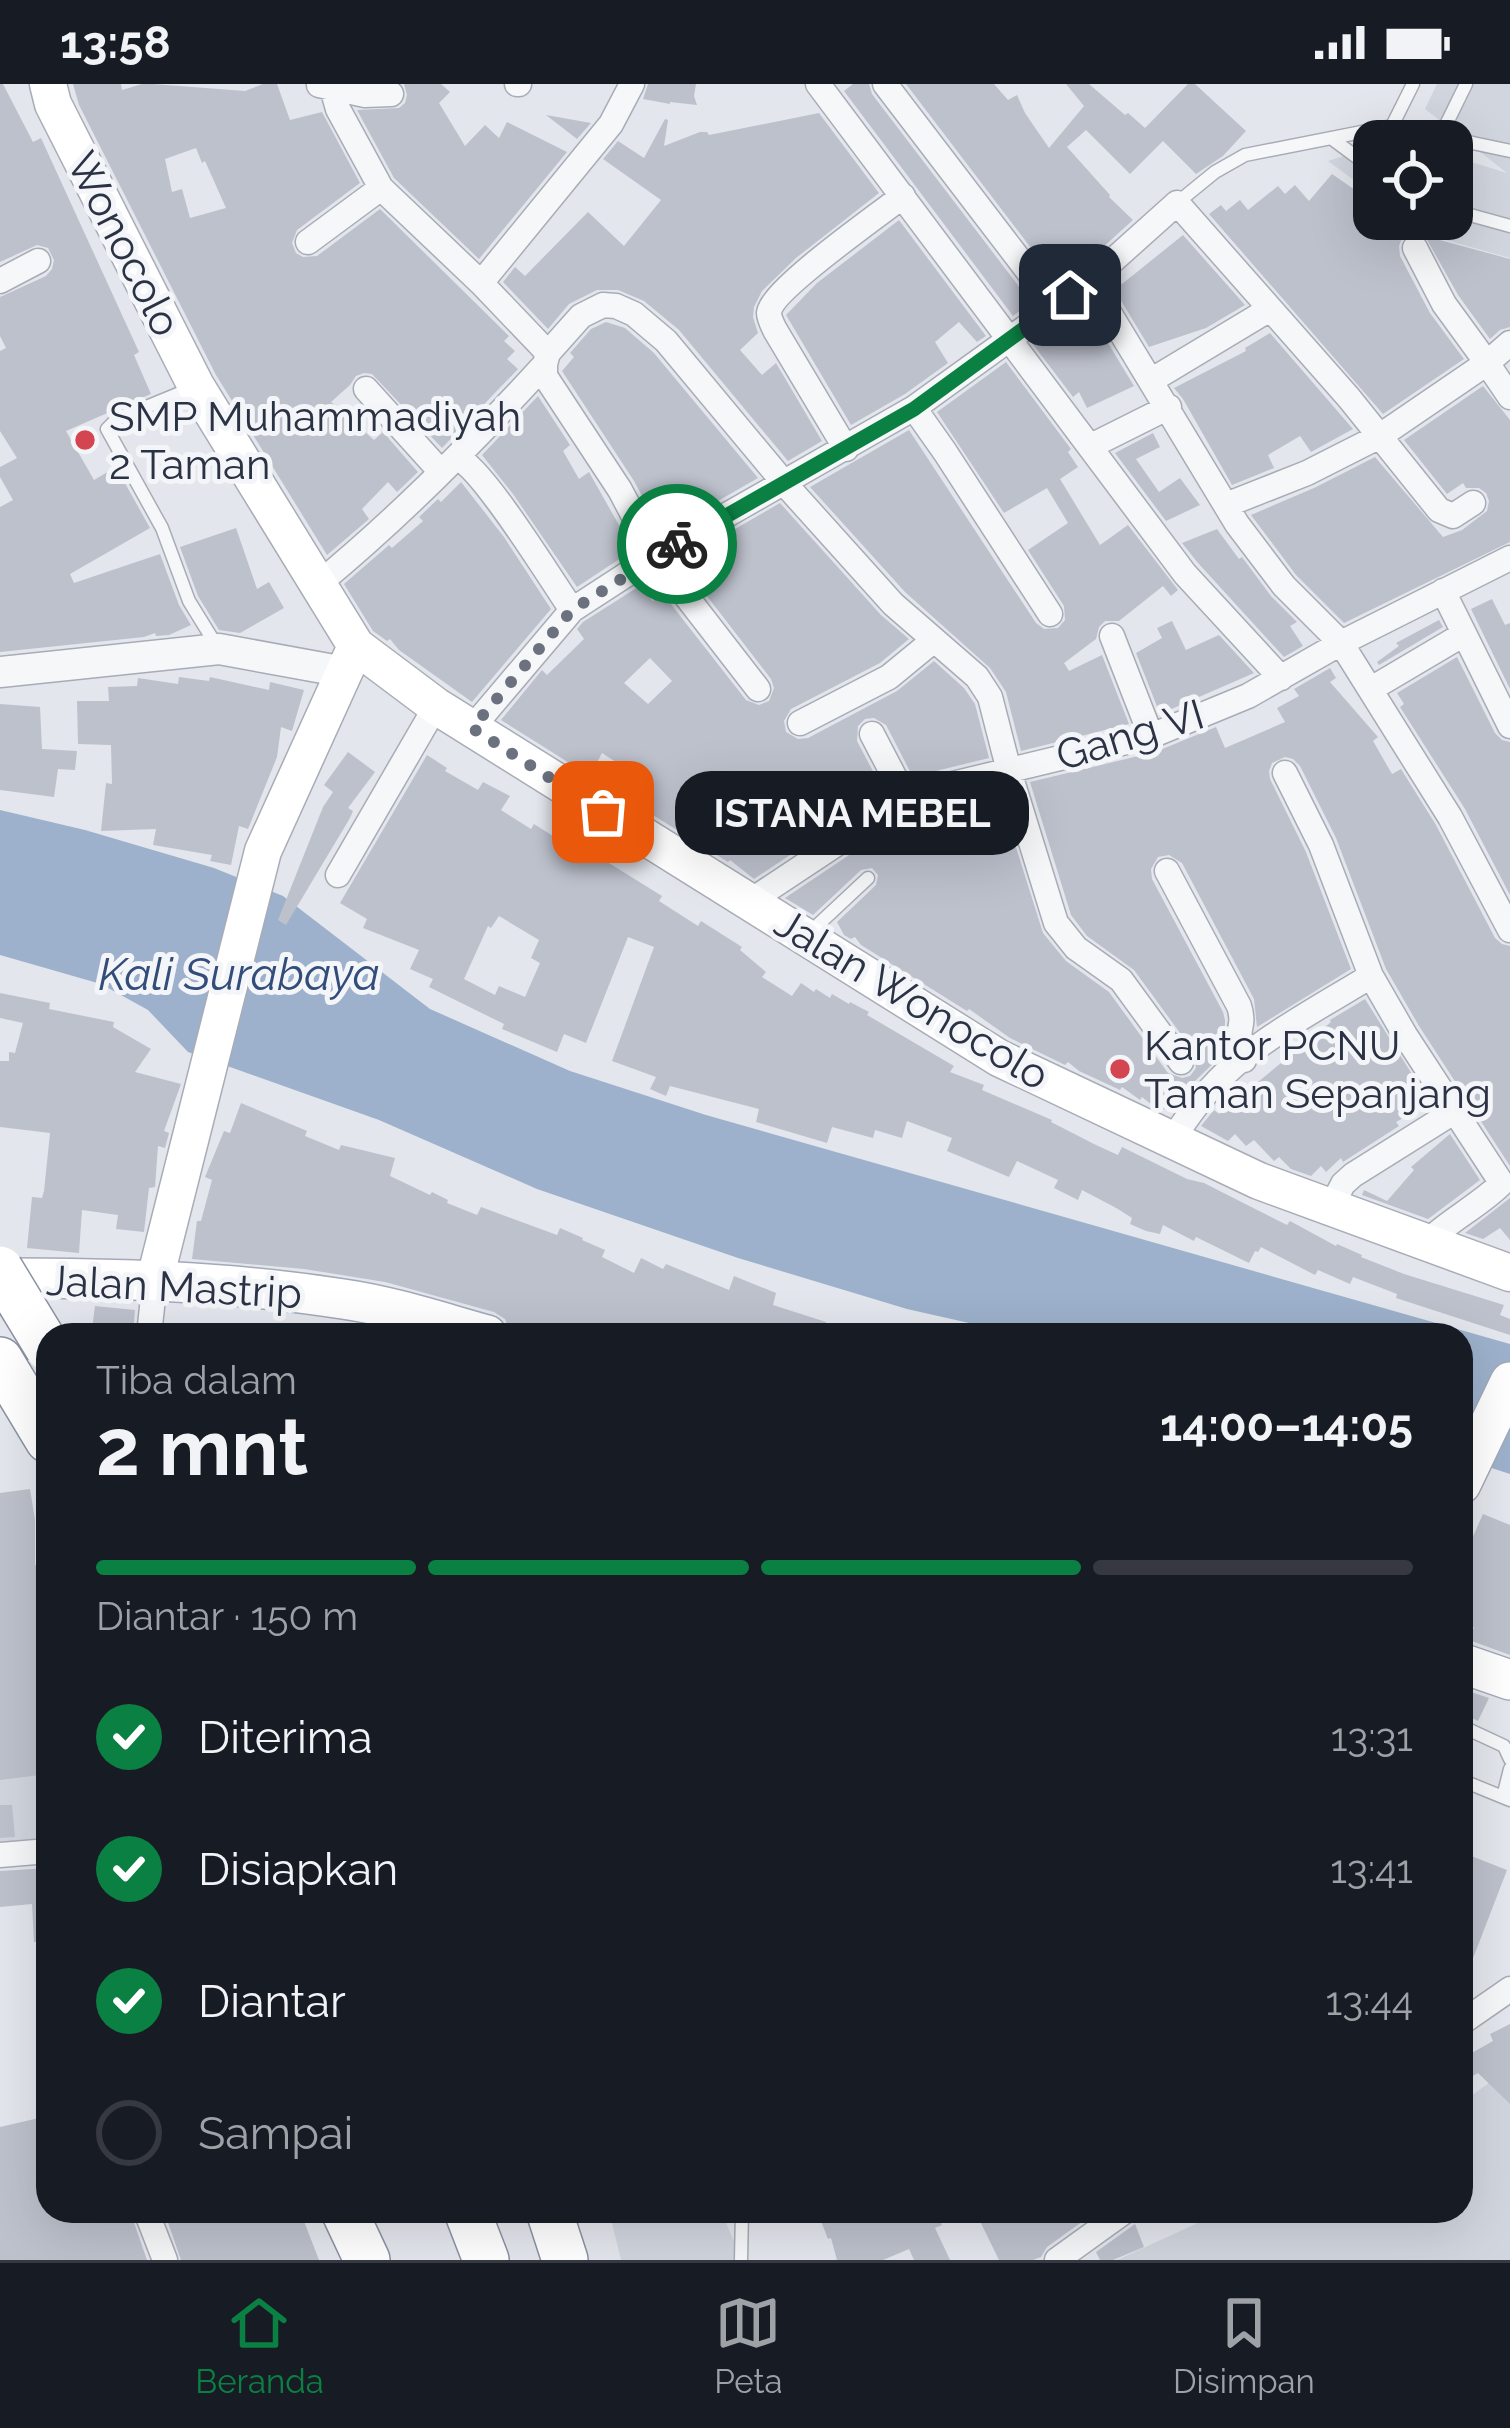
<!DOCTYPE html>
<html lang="id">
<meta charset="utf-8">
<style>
:root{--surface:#171b24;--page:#242831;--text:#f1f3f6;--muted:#9ea1a6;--line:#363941;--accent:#0b8043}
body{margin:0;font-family:Raleway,sans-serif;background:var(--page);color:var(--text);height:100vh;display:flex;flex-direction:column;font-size:45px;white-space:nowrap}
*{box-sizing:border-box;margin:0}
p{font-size:39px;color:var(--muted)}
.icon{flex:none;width:66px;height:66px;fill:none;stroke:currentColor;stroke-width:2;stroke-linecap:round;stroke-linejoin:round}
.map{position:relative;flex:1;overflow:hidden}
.details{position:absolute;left:36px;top:1239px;width:1437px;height:900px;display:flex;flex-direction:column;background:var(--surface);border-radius:36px;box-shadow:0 12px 48px #0002}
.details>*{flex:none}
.fabs{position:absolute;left:1353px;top:36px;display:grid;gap:24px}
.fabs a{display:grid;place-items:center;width:120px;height:120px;border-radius:24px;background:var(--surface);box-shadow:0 12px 48px #0002;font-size:60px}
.pin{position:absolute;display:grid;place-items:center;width:102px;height:102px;color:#fff;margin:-51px;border-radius:24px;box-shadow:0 6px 18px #0006}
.courier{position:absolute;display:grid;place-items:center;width:120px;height:120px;margin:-60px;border:9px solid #0b8043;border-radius:50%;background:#fff;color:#222;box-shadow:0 3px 15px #0007}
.bubble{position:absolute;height:84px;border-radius:36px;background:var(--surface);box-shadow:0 12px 48px #0002;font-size:39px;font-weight:700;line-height:84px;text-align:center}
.summary em{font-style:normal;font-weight:700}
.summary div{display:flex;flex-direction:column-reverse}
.summary{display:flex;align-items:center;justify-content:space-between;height:204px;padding:0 60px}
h1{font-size:78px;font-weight:700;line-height:90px}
.bar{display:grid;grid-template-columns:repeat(4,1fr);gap:18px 12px;align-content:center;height:144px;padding:0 60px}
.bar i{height:15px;border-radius:9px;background:var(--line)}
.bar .active{background:var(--accent)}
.bar p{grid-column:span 4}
ol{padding:0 60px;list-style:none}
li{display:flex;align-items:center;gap:36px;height:132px}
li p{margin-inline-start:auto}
li .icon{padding:12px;border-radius:50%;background:var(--accent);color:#fff;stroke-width:4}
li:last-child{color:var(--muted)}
li i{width:66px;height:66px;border:6px solid var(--line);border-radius:50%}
.status{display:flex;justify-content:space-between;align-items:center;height:84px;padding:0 60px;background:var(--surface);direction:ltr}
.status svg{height:33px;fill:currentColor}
.menu{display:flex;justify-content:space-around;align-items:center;height:168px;border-top:3px solid var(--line);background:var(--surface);font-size:33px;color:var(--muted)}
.menu a{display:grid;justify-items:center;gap:6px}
.menu .active{color:var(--accent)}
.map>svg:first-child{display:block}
</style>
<div class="status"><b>13:58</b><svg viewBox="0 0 49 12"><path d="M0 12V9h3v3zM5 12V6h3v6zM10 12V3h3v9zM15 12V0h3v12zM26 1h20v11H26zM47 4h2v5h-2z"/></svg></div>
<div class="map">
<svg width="1510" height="2176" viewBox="0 0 1510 2176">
<rect width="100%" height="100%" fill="#e3e6ec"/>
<path fill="#d1d5de" d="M1437 0H1510V174L1428 151 1406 135H1452V72L1507 89 1425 25Z
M1374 63V111L1328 77Z
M48 1645V1777L0 1780V1651Z
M1510 1984V2176H1117L1224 2127H1461V2019Z
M609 2127H721L742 2176H621Z"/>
<path fill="#9db1cc" d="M0 726 85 746 214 784 283 812 430 925 570 987 706 1031 1510 1260V1390L1461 1374V1251H1023L907 1225 738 1174 537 1105 379 1036 188 968 148 926 101 900 0 871Z"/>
<path fill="#bdc1cc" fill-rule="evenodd" d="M0 0H3L33 58 41 54 139 268 134 271 151 310 66 347 94 396 116 383 150 444 70 490 74 499 160 470 179 521 191 541 169 551 156 552 155 549 144 553 0 568V423L13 416 0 393V383L17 374 0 347V267L6 264 0 252V213L46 192 52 185 54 176 48 164 37 161 0 178Z
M73 0H121L122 6 142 0H153L245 7 263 0H277L290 36 322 28 360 99 297 146 292 159 296 169 303 173 317 172 380 125 509 252 504 257 515 267 507 275 518 285 442 364 372 290 364 289 356 292 350 301 331 318 374 356 383 348 418 388 397 408 388 398 362 425 369 435 327 471 216 291 79 21ZM196 64 202 79 205 77 226 124 190 134 182 105 172 108 165 75Z
M404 0H441L450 8 439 19 465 62 485 41 499 54 507 38 567 68 479 175 394 94 357 26 399 24 405 19 407 11Z
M648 0H696L694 12 697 21 670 18V20L643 15Z
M853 0H869L872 10 1017 200 1029 220 1013 232 844 7Z
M906 0H994L1008 16 1017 11 1025 29 1049 64 1084 22 1066 0H1089L1125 31 1128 29 1145 44 1188 0H1195L1246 47 1223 72 1196 90 1163 57 1130 90 1086 46 1067 63 1110 111 1109 113 1133 136 1080 184 1056 201 1044 181Z
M819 29 879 109 796 174 762 207 754 223 753 233 758 249 740 266 762 291 776 279 822 357 788 377 679 246 644 217 618 206H597L569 220 548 245 503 198 515 183 525 192 588 128 624 162 661 116 603 75 618 57 644 74 665 35 668 36 664 62 700 48H707L709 51Z
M546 31 591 39 577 55Z
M1332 90 1374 119V135H1397L1416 148 1402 154 1399 162 1400 172 1430 229 1464 275 1383 330 1209 130 1221 121 1226 127 1240 116 1248 126 1278 102 1285 110 1295 101 1309 117Z
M899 136 986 252 977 258 959 238 935 258 948 279 905 310 851 341 786 231 817 199Z
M1183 151 1245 221 1206 244 1149 263 1111 200 1117 195 1122 200Z
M1425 152 1510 175V243L1500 246 1490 255 1458 211Z
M1085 221 1134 302 1087 324 1079 308 1073 313 1032 259Z
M606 238 625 244 654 269 758 394 662 449 634 397 562 287 574 273 570 269 591 245Z
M1270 249 1353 345 1311 368 1300 352 1268 371 1274 384 1232 401 1183 315 1174 304 1246 267 1245 264Z
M1006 278 1071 365 1068 368 1078 383 1060 395 1100 461 1128 441 1178 506 1171 512 1163 502 1119 537H1105L1099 543 1096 555 1064 579 1069 587 1102 571 1129 640 1021 667 1006 608 990 584 905 508 810 403 909 346 1036 539 1044 545 1058 544 1065 536 1064 522 1028 466 1068 439 1047 404 1004 429 937 328Z
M1483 302 1510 336V458L1344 539 1296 491 1251 431 1314 404 1375 373 1443 453 1462 446 1487 427 1489 417 1486 409 1479 404H1466L1463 399 1447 410 1404 356Z
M538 312 570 361 563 367 579 395 589 388 633 466 577 503 513 410 482 371Z
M1153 349 1160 363 1136 375 1159 408 1180 394 1200 421 1166 437 1115 369Z
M461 398 504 453 551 525 472 618 399 566 390 555 387 557 373 547 344 500 389 461 392 464 423 437 419 433 438 415 441 418Z
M780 419 881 531 909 555 880 579 791 625 784 637 786 648 798 655 808 654 897 607 934 577 964 604 975 620 989 674 936 687 915 697 886 641 874 634 865 635 858 642 857 657 886 712 856 727 754 795 730 776 728 778 629 716 642 695 602 669 590 692 501 636 542 586 547 591 584 555 577 545 583 538 638 503 653 517 663 510 746 616 759 621 769 617 774 604 771 595 680 477ZM650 574 672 597 648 620 624 599Z
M236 444 257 505 269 498 284 524 240 549 219 546 198 512 180 463Z
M1217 445 1239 475 1242 473 1271 512 1297 538 1290 542 1303 562 1284 573 1198 479 1182 459Z
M1492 515 1505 541 1510 539V605L1471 525Z
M1439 536 1443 543 1379 581 1377 578 1399 562 1396 559Z
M1172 537 1186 566 1219 551 1254 589 1160 630 1136 569 1162 554 1157 544Z
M1457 573 1495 649 1502 656 1510 658V811L1465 725 1400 623 1404 620 1397 609Z
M1330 584 1336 594 1330 598 1378 653 1373 657 1392 690 1401 685 1436 741 1495 854 1502 860 1510 862V1082L1419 942 1386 885 1336 754 1300 682 1293 675 1285 673 1272 679 1269 687 1270 695 1306 768 1351 885 1257 943 1254 915 1182 779 1169 771 1158 773 1151 785 1152 795 1223 928 1225 936 1224 969 1195 997 1171 1028 1152 1021 1142 1013 1140 1016 1122 1003 1120 1006 1079 987 1068 978 1065 981 1010 954 969 925 967 927 861 861 855 853 851 855 844 851 837 838 876 801 878 791 872 784 861 786 813 831 785 814 873 755 946 719 998 706 1043 849 1066 877 1109 908 1168 989 1182 994 1190 992 1196 984 1194 968 1134 886 1087 852 1071 831 1030 698 1155 668 1216 643 1225 664 1285 638 1277 624 1299 612 1294 605Z
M179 593 209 597 210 593 269 606 270 598 304 606 292 647 281 643 277 673 248 745 239 742 231 781 210 777 212 771 153 761 156 745 101 747 106 699 112 700 111 661 78 660 77 617H109L108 603 137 602 138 594 178 600Z
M0 620 40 623 42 665 77 667 75 686 58 685 54 713 0 706Z
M348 668 375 688 348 724 353 727 350 734 286 841 278 836 323 723 333 708 324 701Z
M427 671 447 684 445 687 478 706 483 698 510 712 501 726 531 745 534 740 553 752 555 748 575 758 662 812 659 817 698 842 701 837 742 863 740 866 766 888 762 893 792 912 801 899 814 908 816 905 830 914 832 910 849 920 850 918 869 928 867 931 954 982 950 988 984 1001 982 1006 1052 1036 1051 1038 1096 1061 1118 1071 1122 1063 1187 1095 1204 1099 1287 1141 1290 1137 1336 1162 1337 1160 1362 1171 1361 1173 1404 1190 1504 1221 1500 1231 1510 1235V1251L1396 1214 1397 1210 1353 1193 1350 1200 1318 1186 1315 1191 1261 1163 1258 1168 1255 1167 1249 1179 1196 1153 1194 1157 1163 1141 1160 1150 1146 1147 1130 1140 1132 1134 1118 1125 1082 1106 1078 1116 1054 1104 1058 1096 1017 1077 1009 1093 947 1067 952 1054 907 1037 902 1054 875 1046 873 1054 832 1043 827 1059 756 1038 759 1025 670 1002 666 1012 650 1005 656 993 612 977 654 863 628 853 586 959 564 950 557 968 502 945 504 940 429 903 433 895 410 885 419 866 363 844 367 835 340 819ZM499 832 539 856 531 874 540 879 525 913 499 902 495 911 464 895 488 842 491 844Z
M0 909 50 919 49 925 114 938 113 943 151 965 135 988 181 1000 164 1047 169 1049 165 1064 158 1062 155 1103 149 1104 144 1148 116 1145 118 1131 82 1126 79 1169 27 1164 32 1113 42 1114 44 1107 50 1049 0 1043V977H9V968L15 969 23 939 0 934Z
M1365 915 1430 1019 1396 1038 1399 1042 1343 1078 1341 1074 1326 1088 1321 1082 1311 1092 1291 1085 1279 1073 1274 1077 1254 1056 1246 1062 1235 1050 1228 1057 1201 1042 1214 1026 1219 1030 1331 938 1330 936Z
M241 1019 307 1047 305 1052 339 1066 341 1061 395 1074 390 1092 430 1111 432 1108 448 1116 447 1119 477 1131 481 1123 557 1151 560 1144 583 1154 582 1156 605 1166 602 1173 634 1189 641 1174 663 1185 666 1180 729 1206 734 1192 776 1209 773 1221 826 1238 822 1251H739L730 1247 712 1251H517L510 1249 505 1235 494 1228 385 1198 304 1185 192 1175 197 1137H201L212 1096 205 1093 224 1047 230 1049Z
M1450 1050 1480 1096 1428 1135 1362 1111 1364 1106 1387 1117 1414 1086 1411 1083Z
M1510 1114V1156L1500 1144 1483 1155 1465 1149Z
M95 1222 135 1226 133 1251H96L97 1246 92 1245Z
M30 1405 35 1436V1481L48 1480V1690L0 1696V1409Z
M1483 1430 1510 1441V1571L1469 1556 1474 1543 1461 1538V1465L1466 1454 1471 1457Z
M1468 1607 1489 1614 1478 1637 1461 1629V1621Z
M0 1721H12L15 1753 0 1754Z
M1461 1768 1507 1786 1462 1903H1461Z
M48 1784V1858H34L32 1820 0 1823V1787Z
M1510 1940V2020L1478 1989 1461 1998V1975L1493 1957 1490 1950Z
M48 2032V2127H130L147 2176H0V2043Z
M164 2127H300L319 2176H181Z
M817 2127H936L942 2141 935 2144 950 2176H914L909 2165 883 2176H837L831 2154 828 2155Z
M975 2127H1097L1047 2163 1041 2173 1033 2176H999Z
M1135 2140 1144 2163 1113 2176H1100L1096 2168Z"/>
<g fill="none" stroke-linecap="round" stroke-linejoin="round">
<g stroke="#a8acb6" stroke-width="15">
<path id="service" d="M1392 42 1413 0
M1441 51 1466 0
M1331 54 1374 86
M1177 119 1215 88 1245 71 1392 42 1510 67
M1452 126 1510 142
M190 305 117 335 107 345 162 444 189 517 218 564
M807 851 868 794
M1461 1642 1504 1662 1510 1675
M1461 1696 1510 1716
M1503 1713 1510 1685
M741 2176 742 2127"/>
</g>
<g stroke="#a8acb6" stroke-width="27">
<path id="minor" d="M517 0H519
M818 0 1185 490 1281 594
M885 0 1031 191 1051 224
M319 1 365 11 391 10
M332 4 338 25 381 104 481 199 548 269 545 280V292L620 406 655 472 758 605
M308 158 381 104
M0 197 38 177
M1090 197 1237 440 1284 502 1341 559 1450 733 1510 846
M481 199 611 40 632 0
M1510 259 1487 279 1510 313
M548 269 581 232 603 221 616 222 634 230 666 257 785 400 893 520 977 593 990 613 1009 687 1056 839 1076 864 1121 896 1181 978
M1152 296 1270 225
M366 305 441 388
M914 324 945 368 1050 530
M1091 362 1169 323
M846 365 775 246C773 242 769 233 769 229 771 206 881 129 903 112
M458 374C484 386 552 497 572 526
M1226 421 1307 389 1380 352 1487 279 1444 220 1415 164
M317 501C400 433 473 359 545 280
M1443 507 1510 642
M1112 552 1151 652
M1371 605 1464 550
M800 639 889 593 934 556
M472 644 572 526 655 472 914 324 1090 197 1177 119 1349 314 1439 426 1453 432 1473 419
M872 650 908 719
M1285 689 1321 761 1371 892 1405 951 1499 1095 1500 1101C1477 1123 1448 1137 1426 1159
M1167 787 1239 922C1247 946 1231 948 1244 976
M338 791 436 622
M749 818 865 741 940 703 1151 652 1248 612 1341 559 1510 474
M1172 1056C1185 1037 1197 1018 1213 1002 1253 958 1320 923 1371 892
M1330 1125 1343 1100 1353 1091 1455 1027
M149 1251 155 1195
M0 1771 48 1767
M1461 1939 1510 1905
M146 2127 165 2176
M1057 2176 1125 2127"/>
</g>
<g stroke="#a8acb6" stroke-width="33">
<path id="tertiary" d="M0 588 219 565 345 588"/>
</g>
<g stroke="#a8acb6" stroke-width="39">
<path id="secondary" d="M48 0 53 20 196 302 356 562 436 622 999 974 1259 1097 1510 1189
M155 1195 263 767 356 562"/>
</g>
<g stroke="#a2a9b8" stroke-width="42">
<path id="primary" d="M0 1194C115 1194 229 1197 343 1215 392 1222 440 1238 487 1251
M1461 1400 1510 1298
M1461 1579 1510 1596"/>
</g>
<g stroke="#8a92a3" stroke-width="48">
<path id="motorway" d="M0 1276 48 1356
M344 2127 367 2176
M467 2127 486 2176
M549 2127 565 2176"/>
</g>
<use href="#service" stroke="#f6f7f9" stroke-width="12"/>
<use href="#minor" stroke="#f6f7f9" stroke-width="24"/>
<use href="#tertiary" stroke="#f6f7f9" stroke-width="30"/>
<use href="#secondary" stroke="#fff" stroke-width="36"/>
<use href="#primary" stroke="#fff" stroke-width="39"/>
<use href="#motorway" stroke="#fff" stroke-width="45"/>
<g stroke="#8a92a3" stroke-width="48" stroke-linecap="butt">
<path id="motorway-bridge" d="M0 1185 48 1264"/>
</g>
<use href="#motorway-bridge" stroke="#fff" stroke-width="45"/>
</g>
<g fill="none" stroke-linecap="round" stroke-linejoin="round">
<path stroke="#6b717f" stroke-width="12" stroke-dasharray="0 21.6" d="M603 728 472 644 572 526 677 460"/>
<path stroke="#0b8043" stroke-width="15" d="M677 460 914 325 1070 211"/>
</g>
<g fill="#d34550" stroke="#f3f5f9" stroke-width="4.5">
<circle cx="85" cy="356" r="12"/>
<circle cx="1120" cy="985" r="12"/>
</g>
<g text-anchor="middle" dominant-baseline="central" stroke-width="10" stroke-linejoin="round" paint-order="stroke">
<g font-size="42" fill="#2a3244" stroke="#f3f5f9">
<text transform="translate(124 160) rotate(63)">Wonocolo</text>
<text transform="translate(1130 651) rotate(-17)">Gang VI</text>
<text transform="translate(912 915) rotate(31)">Jalan Wonocolo</text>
<text transform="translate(174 1203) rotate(3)">Jalan Mastrip</text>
</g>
<g font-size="42" fill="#2a3244" stroke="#f3f5f9" text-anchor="start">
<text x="109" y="332">SMP Muhammadiyah<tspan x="109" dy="48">2 Taman</tspan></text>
<text x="1144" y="961">Kantor PCNU<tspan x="1144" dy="48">Taman Sepanjang</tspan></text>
</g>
<g font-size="45" font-style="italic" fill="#324d7a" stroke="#f3f5f9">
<text x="239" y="890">Kali Surabaya</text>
</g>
</g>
</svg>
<div class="fabs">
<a><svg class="icon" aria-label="locate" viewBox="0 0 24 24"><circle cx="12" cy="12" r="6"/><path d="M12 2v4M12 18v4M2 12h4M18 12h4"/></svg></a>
</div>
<div class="pin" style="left:603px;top:728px;background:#ea580c"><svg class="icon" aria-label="bag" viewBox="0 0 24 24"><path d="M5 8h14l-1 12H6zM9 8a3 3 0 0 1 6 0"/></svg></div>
<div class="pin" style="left:1070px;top:211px;background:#1f2937"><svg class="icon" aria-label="home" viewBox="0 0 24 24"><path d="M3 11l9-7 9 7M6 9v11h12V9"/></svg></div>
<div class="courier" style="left:677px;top:460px"><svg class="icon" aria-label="bike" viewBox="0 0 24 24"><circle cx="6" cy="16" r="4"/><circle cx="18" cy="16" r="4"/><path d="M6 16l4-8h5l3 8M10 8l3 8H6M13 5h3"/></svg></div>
<div class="bubble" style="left:675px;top:687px;width:354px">ISTANA MEBEL</div>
<section class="details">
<div class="summary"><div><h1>2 mnt</h1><p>Tiba dalam</p></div><em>14:00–14:05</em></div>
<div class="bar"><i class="active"></i><i class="active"></i><i class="active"></i><i></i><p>Diantar · 150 m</p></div>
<ol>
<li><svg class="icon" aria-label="check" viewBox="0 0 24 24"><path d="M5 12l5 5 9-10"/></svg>Diterima<p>13:31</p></li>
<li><svg class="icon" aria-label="check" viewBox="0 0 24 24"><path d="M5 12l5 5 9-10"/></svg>Disiapkan<p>13:41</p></li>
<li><svg class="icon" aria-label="check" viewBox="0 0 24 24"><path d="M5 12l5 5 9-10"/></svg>Diantar<p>13:44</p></li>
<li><i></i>Sampai</li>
</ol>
</section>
</div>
<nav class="menu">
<a class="active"><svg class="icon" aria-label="home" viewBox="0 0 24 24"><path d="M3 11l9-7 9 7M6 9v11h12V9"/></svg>Beranda</a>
<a><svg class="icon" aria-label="map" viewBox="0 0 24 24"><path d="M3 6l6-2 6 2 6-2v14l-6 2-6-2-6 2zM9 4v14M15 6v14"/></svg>Peta</a>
<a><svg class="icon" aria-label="saved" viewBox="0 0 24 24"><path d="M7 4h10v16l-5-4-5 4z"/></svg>Disimpan</a>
</nav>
